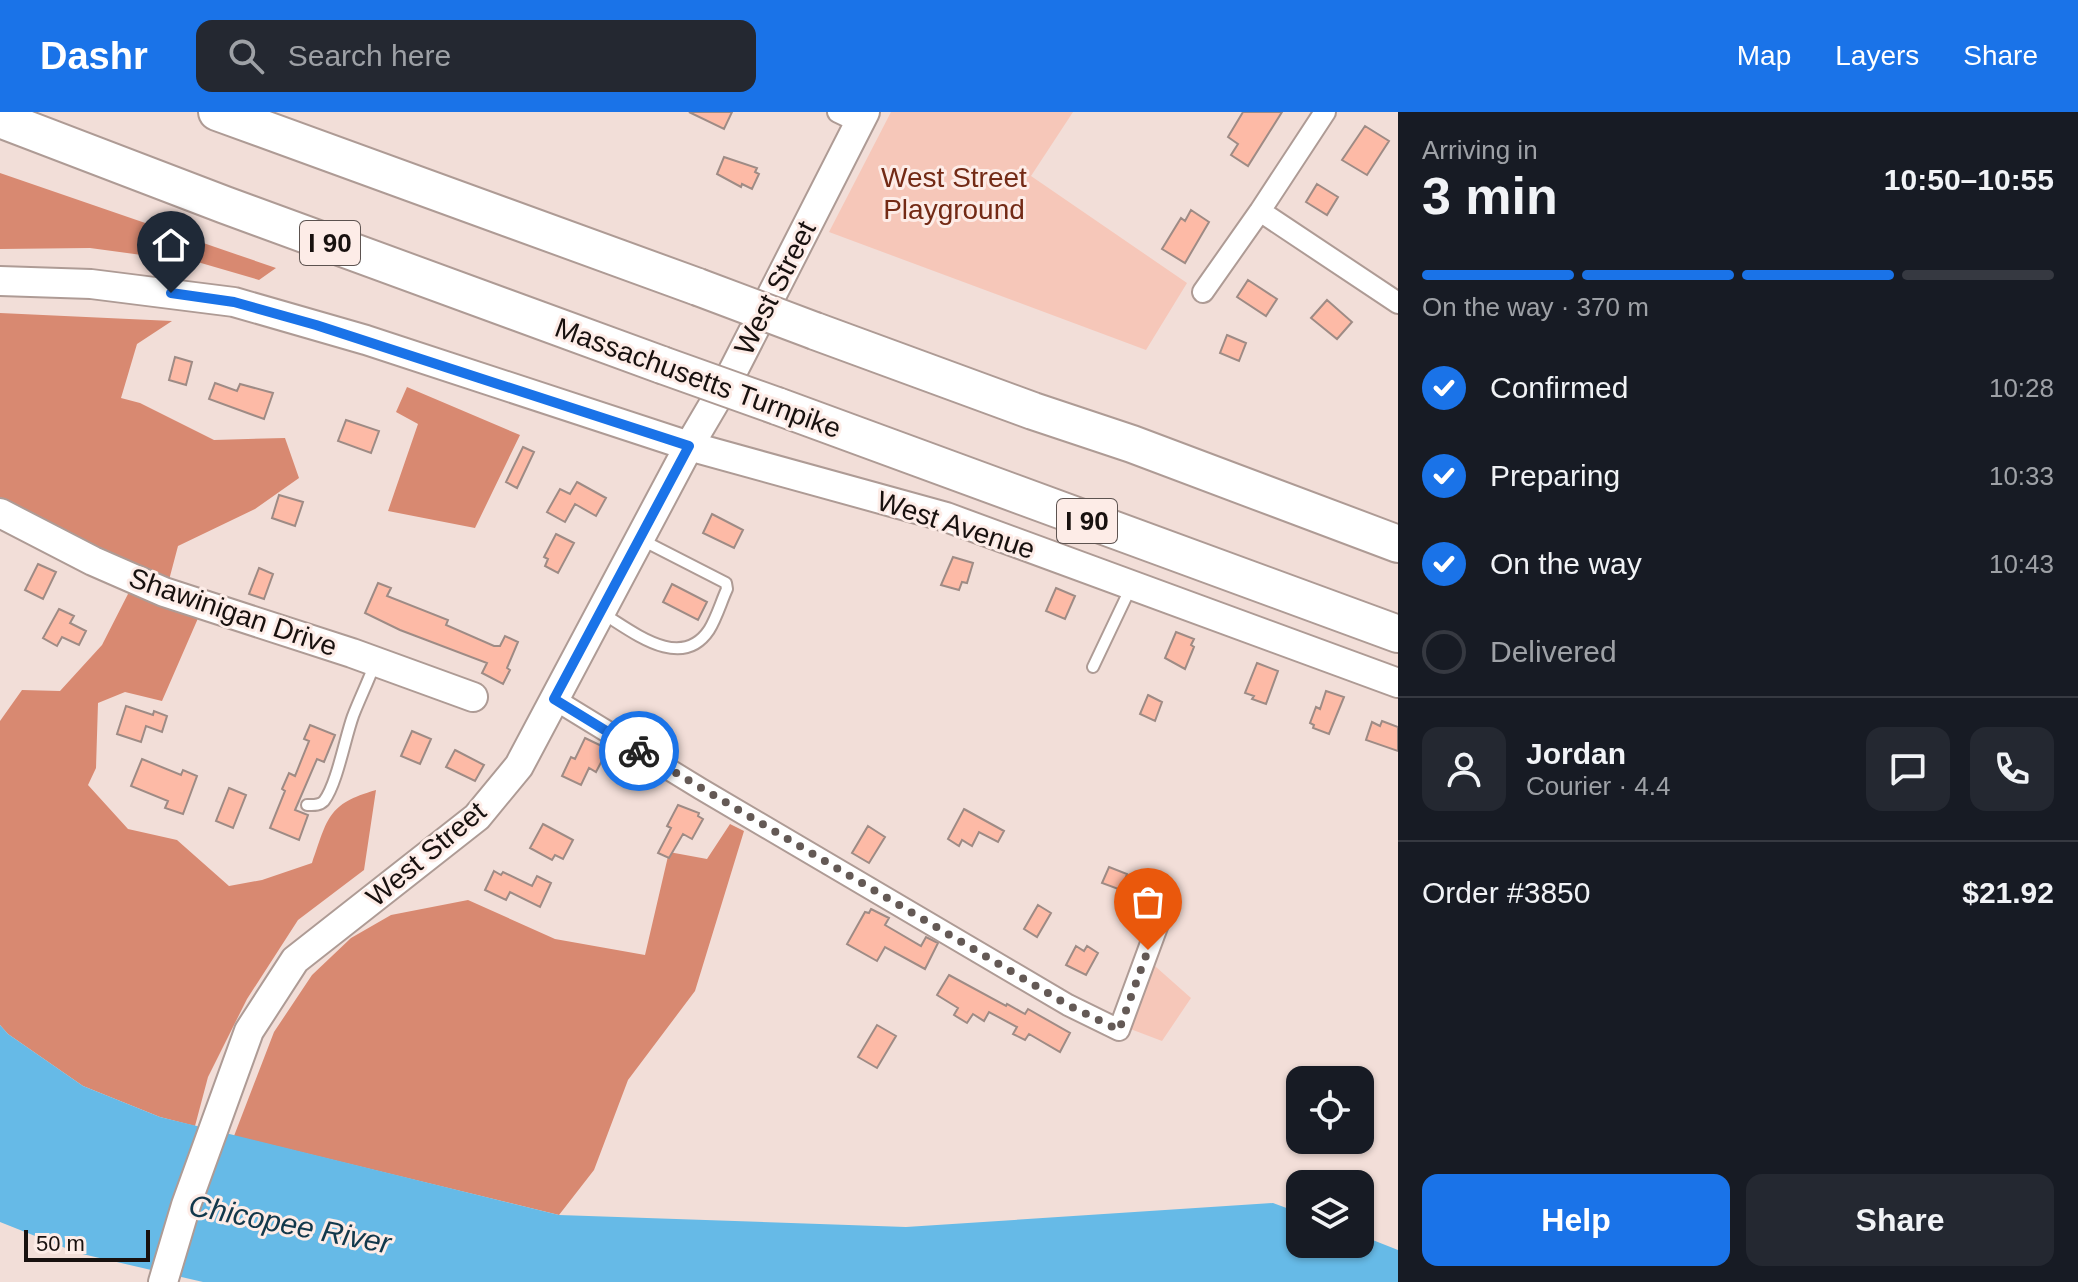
<!DOCTYPE html>
<meta charset="utf-8">
<style>
:root{--surface:#171b24;--page:#242831;--text:#f1f3f6;--muted:#9ea1a6;--line:#363941;--accent:#1a73e8}
body{margin:0;font-family:Arial,sans-serif;background:var(--page);color:var(--text);height:100vh;display:flex;flex-direction:column;font-size:30px;white-space:nowrap}
*{box-sizing:border-box;margin:0}
p{font-size:26px;color:var(--muted)}
.icon{flex:none;width:44px;height:44px;fill:none;stroke:currentColor;stroke-width:2;stroke-linecap:round;stroke-linejoin:round}
.map{position:relative;flex:1;overflow:hidden}
.side{display:flex;flex-direction:column;background:var(--surface);width:680px}
.side>*{flex:none}
.buttons{position:absolute;left:1286px;top:954px;display:grid;gap:16px}
.buttons a{display:grid;place-items:center;width:88px;height:88px;border-radius:16px;background:var(--surface);box-shadow:0 2px 6px #0004;font-size:40px}
.scale{position:absolute;left:24px;bottom:20px;width:126px;box-sizing:border-box;padding-left:8px;border:4px solid #18110f;border-top:0;font-size:22px;line-height:28px;white-space:nowrap;color:#18110f;-webkit-text-stroke:6px #fdece7;paint-order:stroke}
.pin{position:absolute;display:grid;place-items:center;width:68px;height:68px;color:#fff;margin:-82px -34px;border-radius:50% 50% 50% 0;rotate:-45deg;box-shadow:0 0 8px #0007}
.pin .icon{rotate:45deg}
.courier{position:absolute;display:grid;place-items:center;width:80px;height:80px;margin:-40px;border:6px solid #1a73e8;border-radius:50%;background:#fff;color:#222;box-shadow:0 2px 10px #0007}
.overview em{font-style:normal;font-weight:700}
.overview div{display:flex;flex-direction:column-reverse}
.overview{display:flex;align-items:center;justify-content:space-between;height:136px;padding:0 24px}
h1{font-size:52px;font-weight:700;line-height:60px}
.bar{display:grid;grid-template-columns:repeat(4,1fr);gap:12px 8px;align-content:center;height:96px;padding:0 24px}
.bar i{height:10px;border-radius:6px;background:var(--line)}
.bar .active{background:var(--accent)}
.bar p{grid-column:span 4}
.line{display:flex;align-items:center;gap:20px;padding:0 24px;border-top:2px solid var(--line)}
.line div{flex:1}
.round{display:grid;place-items:center;flex:none;width:84px;height:84px;border-radius:16px;background:var(--page)}
ol{padding:0 24px;list-style:none}
li{display:flex;align-items:center;gap:24px;height:88px}
li p{margin-inline-start:auto}
li .icon{padding:8px;border-radius:50%;background:var(--accent);color:#fff;stroke-width:4}
li:last-child{color:var(--muted)}
li i{width:44px;height:44px;border:4px solid var(--line);border-radius:50%}
.button{display:flex;gap:16px;margin-top:auto;padding:16px 24px}
.button a{flex:1;height:92px;border-radius:16px;background:var(--accent);color:#fff;font-size:32px;font-weight:700;line-height:92px;text-align:center}
.button a+a{background:var(--page);color:var(--text)}
header{display:flex;align-items:center;gap:48px;box-sizing:border-box;height:112px;padding:0 40px;background:var(--accent);color:#fff}
header strong{font-size:38px}
nav{display:flex;gap:44px;margin-inline-start:auto;font-size:28px}
.search{width:560px;height:72px;background:var(--page);display:flex;align-items:center;gap:20px;box-sizing:border-box;padding:0 28px;border-radius:16px;color:var(--muted);font-size:30px}
main{display:flex;flex:1;min-height:0}
.map>svg:first-child{display:block}
</style>
<header>
<strong>Dashr</strong>
<div class="search"><svg class="icon" aria-label="search" viewBox="0 0 24 24"><circle cx="10" cy="10" r="6"/><path d="M15 15l6 6"/></svg>Search here</div>
<nav><a>Map</a><a>Layers</a><a>Share</a></nav>
</header>
<main>
<div class="map">
<svg width="1398" height="1170" viewBox="0 0 1398 1170">
<rect width="100%" height="100%" fill="#f2ded8"/>
<path fill="#f6c7b9" d="M891 0H1073L1031 64 1187 171 1146 238 829 120Z
M1147 847 1191 886 1162 929 1112 910Z"/>
<path fill="#d88971" d="M0 61 276 156 259 168 201 151 90 136 0 137Z
M0 201 172 209 137 232 121 286 140 291 214 328 285 326 299 366 255 397 178 434 169 468 57 416 0 385Z
M407 275 520 323 475 416 388 399 418 312 396 300Z
M129 480 199 504 162 589 125 580 98 591 96 656 88 673 128 717 177 728 229 774 262 768 312 751C328 706 327 692 376 678L364 758 298 808 247 887 208 965 195 1014 160 1005 83 974 8 922 0 913V609L22 578 60 579 102 533Z
M730 712 744 719 695 879 628 968 594 1058 559 1103 234 1024 274 920 312 863 351 826 391 803 468 788 555 827 645 843 669 740 707 747Z"/>
<path fill="#66bae7" d="M0 913 8 922 83 974 160 1005 559 1103 906 1115 1273 1091 1300 1101V1132H1360V1123L1398 1138V1170H203L78 1141 0 1110Z"/>
<path fill="#fdbaa6" stroke="#9e8b85" stroke-width="2" d="M689 0H732L724 17Z
M1243 0H1282L1248 54 1231 43 1238 32 1228 25Z
M1365 14 1389 29 1367 63 1342 48Z
M724 45 757 56 755 60 759 62 752 77 742 72 741 75 717 62Z
M1317 72 1338 85 1327 103 1306 90Z
M1191 98 1209 110 1185 151 1162 137 1181 106 1185 109Z
M1248 168 1277 187 1266 204 1237 185Z
M1327 188 1352 210 1337 227 1311 206Z
M1227 223 1246 231 1239 249 1220 241Z
M175 245 192 250 186 273 169 268Z
M215 271 237 279 240 272 273 281 264 307 209 287Z
M346 308 379 319 371 341 338 329Z
M523 335 534 340 517 376 506 370Z
M577 370 606 386 596 404 575 392 565 410 547 400 560 377 570 382Z
M279 383 303 390 295 414 272 406Z
M712 402 743 418 734 436 703 421Z
M556 422 574 431 558 461 545 454 548 447 544 445Z
M953 445 973 451 967 471 962 470 959 478 941 473Z
M38 452 56 460 43 487 25 478Z
M259 456 273 462 264 487 249 482Z
M378 471 391 476 387 484 448 508 446 513 494 534H500L505 524 518 530 507 556 510 558 503 572 482 561 487 551 400 518 365 501Z
M672 472 707 490 698 508 663 490Z
M1056 476 1075 484 1065 507 1046 499Z
M59 497 74 504 70 511 86 519 79 533 62 525 57 534 43 526Z
M1176 520 1194 527 1191 533 1194 535 1185 557 1165 546Z
M1257 551 1278 559 1266 592 1252 587 1254 584 1245 581Z
M1326 579 1344 585 1329 622 1313 616 1314 613 1310 611 1316 595 1320 597Z
M1148 583 1162 590 1155 609 1140 602Z
M126 594 153 603 154 599 167 604 162 620 146 614 141 630 117 622Z
M1382 609 1398 615V639L1366 628 1372 610 1380 614Z
M310 613 335 623 324 650 317 647 295 698 308 703 299 728 270 716 285 679 282 677 289 661 295 664 309 629 304 627Z
M412 619 431 627 420 652 401 644Z
M585 626 608 637 596 660 589 656 581 673 562 664 571 645 575 647Z
M455 638 484 653 475 669 446 655Z
M142 647 181 663 183 658 197 664 183 702 165 696 168 689 131 674Z
M229 676 246 683 233 716 216 709Z
M678 693 699 701 698 704 703 707 692 727 683 722 669 746 658 741 671 716 667 714Z
M964 697 1004 719 998 730 979 720 972 734 962 728 959 734 948 727Z
M543 712 573 728 563 747 555 743 552 748 530 736Z
M868 714 885 725 869 751 852 741Z
M1109 755 1127 762 1121 778 1102 771Z
M494 759 501 763 503 760 532 774 537 764 551 771 540 795 510 780 506 788 485 778Z
M1038 793 1051 801 1037 825 1024 817Z
M871 797 889 806 885 813 921 834 926 825 938 831 925 857 885 835 877 849 847 832 865 800 869 801Z
M1076 834 1084 839 1087 834 1098 841 1086 863 1066 853Z
M949 863 1006 894 1007 892 1025 902 1028 897 1070 921 1060 940 1029 922 1025 928 1013 922 1017 915 989 900 984 909 973 902 967 911 954 903 958 896 937 883Z
M877 913 896 924 877 956 858 945Z"/>
<g fill="none" stroke-linecap="round" stroke-linejoin="round">
<g stroke="#ae9b95" stroke-width="14">
<path id="service" d="M602 501C632 519 681 560 709 518 717 505 721 490 727 477L726 471 642 428
M1093 555 1131 475
M307 693C313 693 319 694 324 689 337 672 345 626 353 604 360 586 368 570 375 551"/>
</g>
<g stroke="#ae9b95" stroke-width="24">
<path id="minor" d="M838 0 859 10
M1260 99 1398 191
M1203 180 1260 99 1325 0
M554 587 701 677 1068 893 1119 918 1168 785"/>
</g>
<g stroke="#ae9b95" stroke-width="32">
<path id="secondary" d="M0 169 91 172 234 190 366 228 689 334 946 405 1398 571
M0 401 93 449 164 480 352 541 473 585
M163 1170 186 1093 249 919 295 848 477 705 519 654 689 334 732 261 865 0"/>
</g>
<g stroke="#ae9b95" stroke-width="40">
<path id="motorway" d="M217 0 698 175
M0 7 225 93 662 253
M815 219 1033 299 1132 332 1398 432
M777 294 1398 522"/>
</g>
<use href="#service" stroke="#fff" stroke-width="10"/>
<use href="#minor" stroke="#fff" stroke-width="20"/>
<use href="#secondary" stroke="#fff" stroke-width="28"/>
<use href="#motorway" stroke="#fff" stroke-width="36"/>
<g stroke="#ae9b95" stroke-width="40" stroke-linecap="butt">
<path id="motorway-bridge" d="M698 175 815 219
M662 253 777 294"/>
</g>
<use href="#motorway-bridge" stroke="#fff" stroke-width="36"/>
</g>
<g fill="none" stroke-linecap="round" stroke-linejoin="round">
<path stroke="#645955" stroke-width="8" stroke-dasharray="0 14.4" d="M639 639 1068 893 1119 918 1148 838"/>
<path stroke="#1a73e8" stroke-width="10" d="M171 181 234 190 316 213 689 334 554 587 639 639"/>
</g>
<g text-anchor="middle" dominant-baseline="central" stroke-width="6" stroke-linejoin="round" paint-order="stroke">
<g fill="#fdece7" stroke="#5d5350" stroke-width="2">
<rect x="300" y="109" width="60" height="44" rx="6"/>
<rect x="1057" y="387" width="60" height="44" rx="6"/>
</g>
<g font-size="26" font-weight="bold" fill="#18110f">
<text x="330" y="131">I 90</text>
<text x="1087" y="409">I 90</text>
</g>
<g font-size="28" fill="#732a15" stroke="#fdece7">
<text x="954" y="65">West Street<tspan x="954" dy="32">Playground</tspan></text>
</g>
<g font-size="28" fill="#18110f" stroke="#fdece7">
<text transform="translate(775 176) rotate(-63)">West Street</text>
<text transform="translate(698 266) rotate(20)">Massachusetts Turnpike</text>
<text transform="translate(956 413) rotate(18)">West Avenue</text>
<text transform="translate(233 500) rotate(19)">Shawinigan Drive</text>
<text transform="translate(426 742) rotate(-40)">West Street</text>
</g>
<g font-size="30" font-style="italic" fill="#12384b" stroke="#fdece7">
<text transform="translate(290 1112) rotate(11)">Chicopee River</text>
</g>
</g>
</svg>
<div class="buttons">
<a><svg class="icon" aria-label="locate" viewBox="0 0 24 24"><circle cx="12" cy="12" r="6"/><path d="M12 2v4M12 18v4M2 12h4M18 12h4"/></svg></a>
<a><svg class="icon" aria-label="layers" viewBox="0 0 24 24"><path d="M12 4l9 5-9 5-9-5zM3 14l9 5 9-5"/></svg></a>
</div>
<div class="scale">50 m</div>
<div class="pin" style="left:1148px;top:838px;background:#ea580c"><svg class="icon" aria-label="bag" viewBox="0 0 24 24"><path d="M5 8h14l-1 12H6zM9 8a3 3 0 0 1 6 0"/></svg></div>
<div class="pin" style="left:171px;top:181px;background:#1f2937"><svg class="icon" aria-label="home" viewBox="0 0 24 24"><path d="M3 11l9-7 9 7M6 9v11h12V9"/></svg></div>
<div class="courier" style="left:639px;top:639px"><svg class="icon" aria-label="bike" viewBox="0 0 24 24"><circle cx="6" cy="16" r="4"/><circle cx="18" cy="16" r="4"/><path d="M6 16l4-8h5l3 8M10 8l3 8H6M13 5h3"/></svg></div>
</div>
<section class="side">
<div class="overview"><div><h1>3 min</h1><p>Arriving in</p></div><em>10:50–10:55</em></div>
<div class="bar"><i class="active"></i><i class="active"></i><i class="active"></i><i></i><p>On the way · 370 m</p></div>
<ol>
<li><svg class="icon" aria-label="check" viewBox="0 0 24 24"><path d="M5 12l5 5 9-10"/></svg>Confirmed<p>10:28</p></li>
<li><svg class="icon" aria-label="check" viewBox="0 0 24 24"><path d="M5 12l5 5 9-10"/></svg>Preparing<p>10:33</p></li>
<li><svg class="icon" aria-label="check" viewBox="0 0 24 24"><path d="M5 12l5 5 9-10"/></svg>On the way<p>10:43</p></li>
<li><i></i>Delivered</li>
</ol>
<div class="line" style="height:144px"><a class="round"><svg class="icon" aria-label="person" viewBox="0 0 24 24"><circle cx="12" cy="8" r="4"/><path d="M4 21q1-7 8-7t8 7"/></svg></a><div><b>Jordan</b><p>Courier · 4.4</p></div><a class="round"><svg class="icon" aria-label="chat" viewBox="0 0 24 24"><path d="M4 5h16v11H9l-5 4z"/></svg></a><a class="round"><svg class="icon" aria-label="phone" viewBox="0 0 24 24"><path d="M5 4h4l2 5-3 2q2 4 5 5l2-3 5 2v4C11 20 4 13 5 4z"/></svg></a></div>
<div class="line" style="height:104px"><div>Order #3850</div><b>$21.92</b></div>
<div class="button"><a>Help</a><a>Share</a></div>
</section>
</main>
